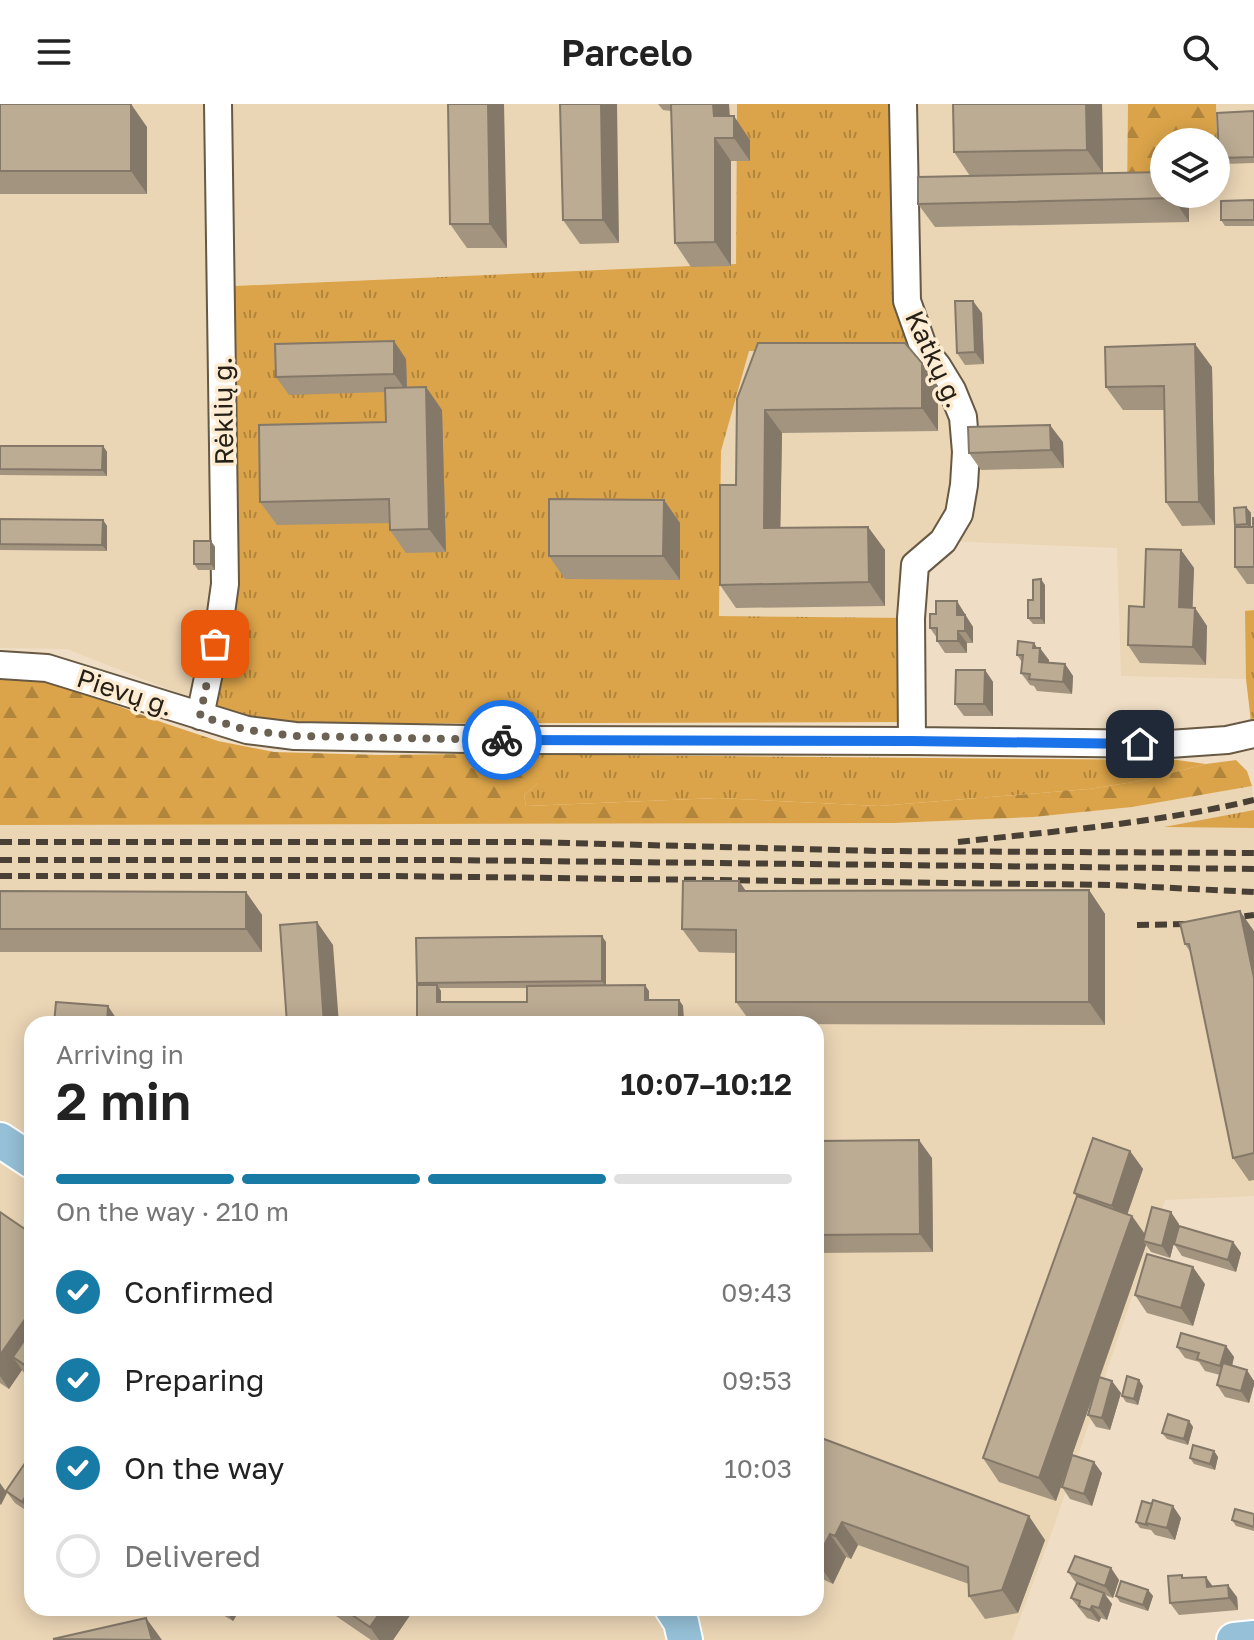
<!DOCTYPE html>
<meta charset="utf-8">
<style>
:root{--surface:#fff;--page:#f2f2f2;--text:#222;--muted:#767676;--line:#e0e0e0;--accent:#187ba6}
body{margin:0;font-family:"Golos Text",sans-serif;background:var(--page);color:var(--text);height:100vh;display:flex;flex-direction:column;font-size:30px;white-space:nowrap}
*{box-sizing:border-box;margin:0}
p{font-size:26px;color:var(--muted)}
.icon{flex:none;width:44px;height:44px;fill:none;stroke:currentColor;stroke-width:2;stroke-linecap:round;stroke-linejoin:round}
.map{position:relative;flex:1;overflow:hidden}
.panel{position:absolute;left:24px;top:912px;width:800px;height:600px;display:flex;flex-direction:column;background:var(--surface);border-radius:24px;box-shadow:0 4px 20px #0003}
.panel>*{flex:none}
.buttons{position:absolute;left:1150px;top:24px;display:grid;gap:16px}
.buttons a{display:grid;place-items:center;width:80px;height:80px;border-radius:50%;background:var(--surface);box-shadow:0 4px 20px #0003;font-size:40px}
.pin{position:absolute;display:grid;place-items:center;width:68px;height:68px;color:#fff;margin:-34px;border-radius:16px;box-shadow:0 4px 12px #0006}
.courier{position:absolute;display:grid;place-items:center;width:80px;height:80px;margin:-40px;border:6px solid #1a73e8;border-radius:50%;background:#fff;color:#222;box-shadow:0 2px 10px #0007}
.headline em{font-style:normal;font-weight:600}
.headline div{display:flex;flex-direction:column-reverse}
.headline{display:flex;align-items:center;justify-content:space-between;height:136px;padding:0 32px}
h1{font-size:52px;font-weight:600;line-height:60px}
.bar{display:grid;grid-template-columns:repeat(4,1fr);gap:12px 8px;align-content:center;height:96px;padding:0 32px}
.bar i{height:10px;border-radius:6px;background:var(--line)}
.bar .on{background:var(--accent)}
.bar p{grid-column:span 4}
ol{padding:0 32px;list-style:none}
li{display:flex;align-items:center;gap:24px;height:88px}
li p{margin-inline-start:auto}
li .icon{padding:8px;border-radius:50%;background:var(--accent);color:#fff;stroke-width:4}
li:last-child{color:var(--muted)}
li i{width:44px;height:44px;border:4px solid var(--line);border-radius:50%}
header{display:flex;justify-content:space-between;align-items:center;height:104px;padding:0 32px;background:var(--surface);font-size:36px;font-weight:600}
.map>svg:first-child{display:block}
</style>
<header><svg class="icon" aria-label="menu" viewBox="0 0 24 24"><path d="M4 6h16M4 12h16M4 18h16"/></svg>Parcelo<svg class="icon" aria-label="search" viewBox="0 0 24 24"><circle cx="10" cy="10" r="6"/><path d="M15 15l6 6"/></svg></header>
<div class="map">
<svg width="1254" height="1536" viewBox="0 0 1254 1536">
<defs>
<pattern id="grass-tufts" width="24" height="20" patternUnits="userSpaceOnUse" patternTransform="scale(2)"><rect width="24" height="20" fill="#dba44a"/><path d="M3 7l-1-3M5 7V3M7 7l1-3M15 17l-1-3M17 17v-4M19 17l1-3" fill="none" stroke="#b1853c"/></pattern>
<pattern id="forest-firs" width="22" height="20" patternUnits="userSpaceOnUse" patternTransform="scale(2)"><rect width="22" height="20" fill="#dba44a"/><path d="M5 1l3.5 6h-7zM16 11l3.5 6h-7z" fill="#b1853c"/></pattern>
</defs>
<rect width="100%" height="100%" fill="#efdec5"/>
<path fill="#ead5b5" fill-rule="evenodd" d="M0 0H737L736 160 212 183 215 466 194 595 67 545 0 544Z
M903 0H1128L1127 85 1164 90H1216V83L1218 82 1216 0H1254V506L1246 507V575L1121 572 1117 444 943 437 915 461 911 514 719 512 721 347 749 246Z
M1252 682 1254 706 1169 723 1254 724V1092L1165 1096 1054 1422 1012 1536H0V721L894 719 1033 713 1132 703ZM32 920H816V1504H32Z"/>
<path fill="url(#grass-tufts)" d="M737 0H903L908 168 924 245 749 247 721 347 719 512 911 514 912 618 295 620 247 613 194 595 215 466 212 183 736 160Z
M1254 506V614L1251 618 1246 575 1245 507Z
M468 650 1177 656 1206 660 1140 677 1089 685 879 702 718 694 526 702 524 691 538 679 471 664Z
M1254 706V724L1164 723Z"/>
<path fill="url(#forest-firs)" d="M1128 0H1216L1218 83H1216V38H1164V84L1127 85Z
M0 574 42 577 75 586 164 619 218 637 274 648 381 651 468 650 471 664 536 671 538 679 524 691 526 702 718 694 879 702 1089 685 1140 677 1206 660 1236 656 1247 667 1252 682 1132 703 1033 713 894 719 0 721Z"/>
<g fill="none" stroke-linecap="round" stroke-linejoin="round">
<g stroke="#675943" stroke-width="30">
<path id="minor" d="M903 0 907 197 924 245 938 263 952 286 963 313 966 348 964 381 959 410 943 437 915 461 911 514 912 637
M0 561 47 564 247 626 295 632 523 636 912 637 1169 640 1227 636 1254 630
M200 612 220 516 225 480 218 0"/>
</g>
<g stroke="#fff" stroke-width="38">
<path id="major" d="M0 1036 32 1057
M672 1504 681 1518 685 1536
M1234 1536 1254 1534"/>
</g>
<use href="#minor" stroke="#fff" stroke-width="26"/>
<use href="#major" stroke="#95c0d7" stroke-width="34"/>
<path stroke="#484034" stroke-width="6" stroke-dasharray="12 6" stroke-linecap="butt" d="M0 738H528L879 747 1254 749
M958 738C1057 727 1157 719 1254 696
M0 756H444L1254 765
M0 772H393L1112 781 1254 788
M1137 821 1189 820 1254 811"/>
</g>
<path fill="#a2947f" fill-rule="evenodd" d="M0 0 147 23V90H0Z
M448 0 507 144H467L450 120Z
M560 0 619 139 580 140 563 116Z
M658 0H729L730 12 750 36V57H731V162L691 163 675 139 671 7 663 6Z
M1102 0 1103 69 970 72 954 48Z
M1254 7V59L1223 60 1219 54Z
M1189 91V118L935 123 918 100Z
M1254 96V122H1225L1221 116Z
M982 209 984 260 965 261 957 249Z
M406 255 407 283H426L442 306 446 448 406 449 390 426V419L277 421 260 398 386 318 385 288 289 291 276 273Z
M922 259 938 282V327L782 329 780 424 868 423 885 446V502L736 504 720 481 736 381 737 295Z
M1212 263 1215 421 1182 422 1166 398 1165 306H1123L1106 283Z
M1063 338 1064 364 981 366 969 349Z
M0 342H103L107 348V372L0 371Z
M664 396 680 419V476L565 475 549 452Z
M1246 403 1251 409V423H1253L1254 414V480H1247L1235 463 1236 423 1235 421Z
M0 415 103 416 107 422V447L0 446Z
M211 437 215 443V466H198L194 460Z
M1181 446 1194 464 1192 504H1195L1207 522 1206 561 1140 559 1128 541 1144 503Z
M1045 481V520H1033L1028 514 1033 496Z
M965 509V512L973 523V539H967V549H945L937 537V534L930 524Z
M1037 544 1049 556V558L1065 560 1073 572 1072 590 1037 587 1034 582 1030 581 1021 569 1022 558 1017 551Z
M985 566 993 578V612H964L955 600Z
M1089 786 1105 810V921L752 920 736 898V849L699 848 682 825 746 787Z
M0 787 246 788 262 811V848H0Z
M1254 827V1076L1249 1077 1233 1054 1191 849 1185 840Z
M606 838V881L649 887V896H679L683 902 684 920H417L418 881 417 879ZM439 884H527V898H441V887Z
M816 1037 932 1054 933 1148 816 1149Z
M1130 1047 1143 1065 1127 1110 1132 1112 1145 1130 1179 1120 1170 1154 1151 1148 1146 1141 1100 1273 1121 1289 1110 1326 1096 1323 1088 1311 1095 1286 1072 1351 1102 1369 1092 1402 1070 1395 1062 1383 1070 1356 1056 1397 999 1378 983 1354 1077 1093 1074 1089Z
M0 1108 32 1130V1279L29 1276 22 1266 9 1285 0 1279Z
M1233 1138 1241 1149 1236 1168 1182 1152 1174 1140Z
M1205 1180 1193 1222 1147 1209 1135 1191Z
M1226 1242 1234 1253 1232 1262 1254 1277V1281L1249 1299 1225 1293 1217 1281 1220 1271 1205 1267 1199 1258 1185 1254 1177 1243Z
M1139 1276 1143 1282 1138 1301 1126 1298 1122 1292Z
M1189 1317 1193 1323 1188 1341 1167 1335 1162 1329Z
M816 1332 1045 1436 1018 1509 985 1515 969 1492V1480L858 1441 851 1455 846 1453 833 1480 816 1472Z
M1214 1347 1218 1353 1215 1366 1194 1360 1190 1354Z
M32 1349 30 1409 15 1399 6 1387Z
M1254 1410V1427L1236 1422 1232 1416Z
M1181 1414 1175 1436 1155 1431 1151 1426 1140 1424 1136 1418Z
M1111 1464 1119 1476 1113 1494 1105 1491 1112 1500 1107 1516 1101 1514 1099 1518 1087 1514 1071 1494 1077 1480 1068 1468Z
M1182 1471 1184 1474 1213 1483 1237 1493 1238 1506 1179 1511 1170 1499Z
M1148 1486 1153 1492 1148 1507 1120 1498 1116 1492Z
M211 1504H241L233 1517Z
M329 1504H415L393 1536H371L333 1510Z"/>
<path fill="#847868" d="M131 0 147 23V90L131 67Z
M488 0H504L507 144 490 120Z
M601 0H617L619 139 603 116Z
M713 0H729L730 35 714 12Z
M1086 0H1102L1103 69 1087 46Z
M734 12 750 36V57L734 34Z
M715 34 731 57V162L715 138Z
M1173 90 1189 91V118L1173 94Z
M973 197 982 209 984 260 975 248Z
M394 237 406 255 407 288 394 270Z
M1195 240 1212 263 1215 421 1199 398Z
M922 259 938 282V327L922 304Z
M426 283 442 306 446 448 429 425Z
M765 306 782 329 780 448 764 424Z
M1050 321 1063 338 1064 364 1051 346Z
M103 342 107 348V372L102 366Z
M664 396 680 419V476L663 452Z
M1246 403 1251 409V426L1247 420Z
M103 416 107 422V447L102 441Z
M868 423 885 446V502L869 478Z
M211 437 215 443V466L211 460Z
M1181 446 1194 464 1192 521 1179 503Z
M1041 475 1045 481V520L1041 514Z
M957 497 973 523V539L965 527 957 511Z
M1195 504 1207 522 1206 561 1193 543Z
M958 527 967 539V549L958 537Z
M1034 539 1040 548V544L1049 556 1048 569 1039 558 1033 544Z
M1065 560 1073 572 1072 590 1063 578Z
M985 566 993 578V612L984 600Z
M739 777 755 800 739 787Z
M1089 786 1105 810V921L1089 898Z
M246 788 262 811V848L246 825Z
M1240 807 1254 827V874Z
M317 818 333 841 339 920H324Z
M602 832 606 838V883L602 877Z
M437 881 441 887V904L437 898Z
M645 881 649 887V902L645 896Z
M679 896 683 902 684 920H679Z
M108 902 120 920H107Z
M919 1036 932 1054 933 1148 920 1130Z
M1130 1047 1143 1065 1124 1120 1112 1102Z
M1171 1108 1179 1120 1170 1154 1162 1142Z
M1132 1112 1148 1135 1143 1137 1146 1141 1056 1397 1039 1374Z
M1233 1138 1241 1149 1236 1168 1228 1156Z
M1193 1163 1205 1180 1193 1222 1181 1204Z
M30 1208 32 1212V1252L13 1253 22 1266 9 1285 0 1272V1251Z
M1226 1242 1234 1253 1229 1274 1220 1262Z
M1247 1266 1254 1277V1281L1249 1299 1241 1287Z
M1139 1276 1143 1282 1138 1301 1134 1295Z
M1112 1277 1121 1289 1110 1326 1102 1314Z
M1189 1317 1193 1323 1188 1341 1184 1335Z
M1214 1347 1218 1353 1215 1366 1210 1360Z
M1094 1358 1102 1369 1092 1402 1084 1390Z
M0 1379 7 1389 1 1401 0 1400Z
M32 1382V1407L30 1409 22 1398Z
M1173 1402 1181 1414 1175 1436 1167 1424Z
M1029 1412 1045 1436 1018 1509 1002 1486Z
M842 1418 858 1441 851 1455 835 1432Z
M830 1430 846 1453 833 1480 816 1457Z
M1111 1464 1119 1476 1113 1494 1105 1482Z
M1206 1473 1214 1484 1207 1483Z
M1228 1481 1237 1493 1238 1506 1229 1494Z
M1148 1486 1153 1492 1148 1507 1143 1501Z
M1104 1489 1112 1500 1107 1516 1099 1504Z
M1092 1502 1101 1514 1099 1518 1090 1506Z
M223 1504H241L233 1517Z
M383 1504H415L393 1536H379L370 1523Z
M146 1514 162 1536H152Z"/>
<path fill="#bcac94" stroke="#847868" stroke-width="2" d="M0 0H131V67H0Z
M448 0H488L490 120H450Z
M560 0H601L603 116H563Z
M671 0H713L714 12H734V34H715V138L675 139Z
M953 0H1086L1087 46 954 48Z
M1254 7V53L1219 54 1217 9Z
M1164 68V90H1173V94L918 100V73Z
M1254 96V116H1221V97Z
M955 197H973L975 248 957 249Z
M394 237V270L276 273 275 240Z
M758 239H905L922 259V304L765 306 764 424 868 423 869 478 720 481V381H736L737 295Z
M1195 240 1199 398H1166L1164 282 1106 283 1105 243Z
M426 283 429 425 390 426 389 395 260 398 259 321 386 318 385 284Z
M1050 321 1051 346 969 349 968 323Z
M0 342H103L102 366 0 365Z
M549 395 664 396 663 452H549Z
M1246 403 1247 420 1235 421 1234 404Z
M1253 414H1254V463H1235V423H1253Z
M0 415 103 416 102 441 0 440Z
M194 437H211V460H194Z
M1146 445 1181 446 1179 503 1195 504 1193 543 1128 541 1129 502 1144 503Z
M1041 475V514H1028V496H1033V476Z
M936 497H957V511H965V527H958V537H937V524H930V510H936Z
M1018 537 1034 539 1033 544H1040L1039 558 1065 560 1063 578 1029 575 1030 570 1021 569 1023 551H1017Z
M956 566H985L984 600H955Z
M683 777H739V787L1089 786V898H736V826L682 825Z
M0 787 246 788V825H0Z
M1240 807 1254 874V1049L1233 1054 1189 840H1185L1180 819Z
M317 818 324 920H287L280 821Z
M602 832V877L417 879 416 834Z
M417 881H437V898H527V882L645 881V896H679V920H417Z
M56 898 108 902 107 920H54Z
M1093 1034 1130 1047 1112 1102 1074 1089Z
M919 1036 920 1130 816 1131V1037Z
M1077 1092 1132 1112 1039 1374 983 1354Z
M1152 1103 1171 1108 1162 1142 1143 1137Z
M0 1108 32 1130V1210L30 1208 0 1251Z
M1179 1122 1233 1138 1228 1156 1174 1140Z
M1147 1150 1193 1163 1181 1204 1135 1191Z
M32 1225V1266L13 1253Z
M1181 1229 1226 1242 1220 1262 1197 1255 1199 1249 1177 1243Z
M1223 1259 1247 1266 1241 1287 1217 1281Z
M1127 1272 1139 1276 1134 1295 1122 1292Z
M1099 1273 1112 1277 1102 1314 1088 1311Z
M1168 1310 1189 1317 1184 1335 1162 1329Z
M816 1332 1029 1412 1002 1486 969 1492 968 1463 842 1418 835 1432 830 1430 816 1457Z
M1193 1341 1214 1347 1210 1360 1190 1354Z
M32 1349V1382L22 1398 6 1387Z
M1072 1351 1094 1358 1084 1390 1062 1383Z
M1153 1396 1173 1402 1167 1424 1146 1419Z
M1142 1397 1152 1400 1146 1419 1147 1421 1136 1418Z
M1235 1405 1254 1410V1423L1232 1416Z
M1075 1452 1111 1464 1105 1482 1068 1468Z
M1182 1471V1474L1206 1473 1207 1483 1228 1481 1229 1494 1170 1499 1168 1472Z
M1121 1477 1148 1486 1143 1501 1116 1492Z
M1077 1479 1104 1489 1099 1504 1092 1502 1090 1506 1079 1502 1080 1497 1071 1494Z
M342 1504H383L370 1523Z
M146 1514 152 1536 53 1535Z"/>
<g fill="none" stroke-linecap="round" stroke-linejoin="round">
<path stroke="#6c6253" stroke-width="8" stroke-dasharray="0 14.4" d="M215 540 200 612 247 626 295 632 502 636"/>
<path stroke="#1a73e8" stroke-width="10" d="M502 636 912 637 1140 640"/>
</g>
<g text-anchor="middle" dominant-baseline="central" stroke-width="7" stroke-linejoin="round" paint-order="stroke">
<g font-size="26" fill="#251f15" stroke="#fdebd2">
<text transform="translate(935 255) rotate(65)">Katkų g.</text>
<text transform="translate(223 307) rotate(-91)">Rėklių g.</text>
<text transform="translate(125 588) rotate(18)">Pievų g.</text>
</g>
</g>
</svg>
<div class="buttons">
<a><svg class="icon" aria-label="layers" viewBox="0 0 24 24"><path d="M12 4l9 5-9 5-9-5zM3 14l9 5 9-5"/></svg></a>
</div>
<div class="pin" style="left:215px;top:540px;background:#ea580c"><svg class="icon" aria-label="bag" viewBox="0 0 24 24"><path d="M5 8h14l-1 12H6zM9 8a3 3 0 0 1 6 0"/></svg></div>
<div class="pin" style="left:1140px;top:640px;background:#1f2937"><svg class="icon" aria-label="home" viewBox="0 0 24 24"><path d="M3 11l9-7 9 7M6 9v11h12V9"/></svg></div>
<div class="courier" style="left:502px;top:636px"><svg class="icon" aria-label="bike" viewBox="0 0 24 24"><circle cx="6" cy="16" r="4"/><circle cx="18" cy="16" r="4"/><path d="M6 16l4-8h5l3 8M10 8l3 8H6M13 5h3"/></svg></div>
<section class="panel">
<div class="headline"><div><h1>2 min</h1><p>Arriving in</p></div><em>10:07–10:12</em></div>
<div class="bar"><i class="on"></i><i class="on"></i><i class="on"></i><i></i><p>On the way · 210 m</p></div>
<ol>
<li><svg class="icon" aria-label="check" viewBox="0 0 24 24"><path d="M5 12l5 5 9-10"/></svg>Confirmed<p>09:43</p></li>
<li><svg class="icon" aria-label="check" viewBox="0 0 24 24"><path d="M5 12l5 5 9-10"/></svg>Preparing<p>09:53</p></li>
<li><svg class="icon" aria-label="check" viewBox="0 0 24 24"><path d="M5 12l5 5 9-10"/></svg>On the way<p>10:03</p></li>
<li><i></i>Delivered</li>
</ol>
</section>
</div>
